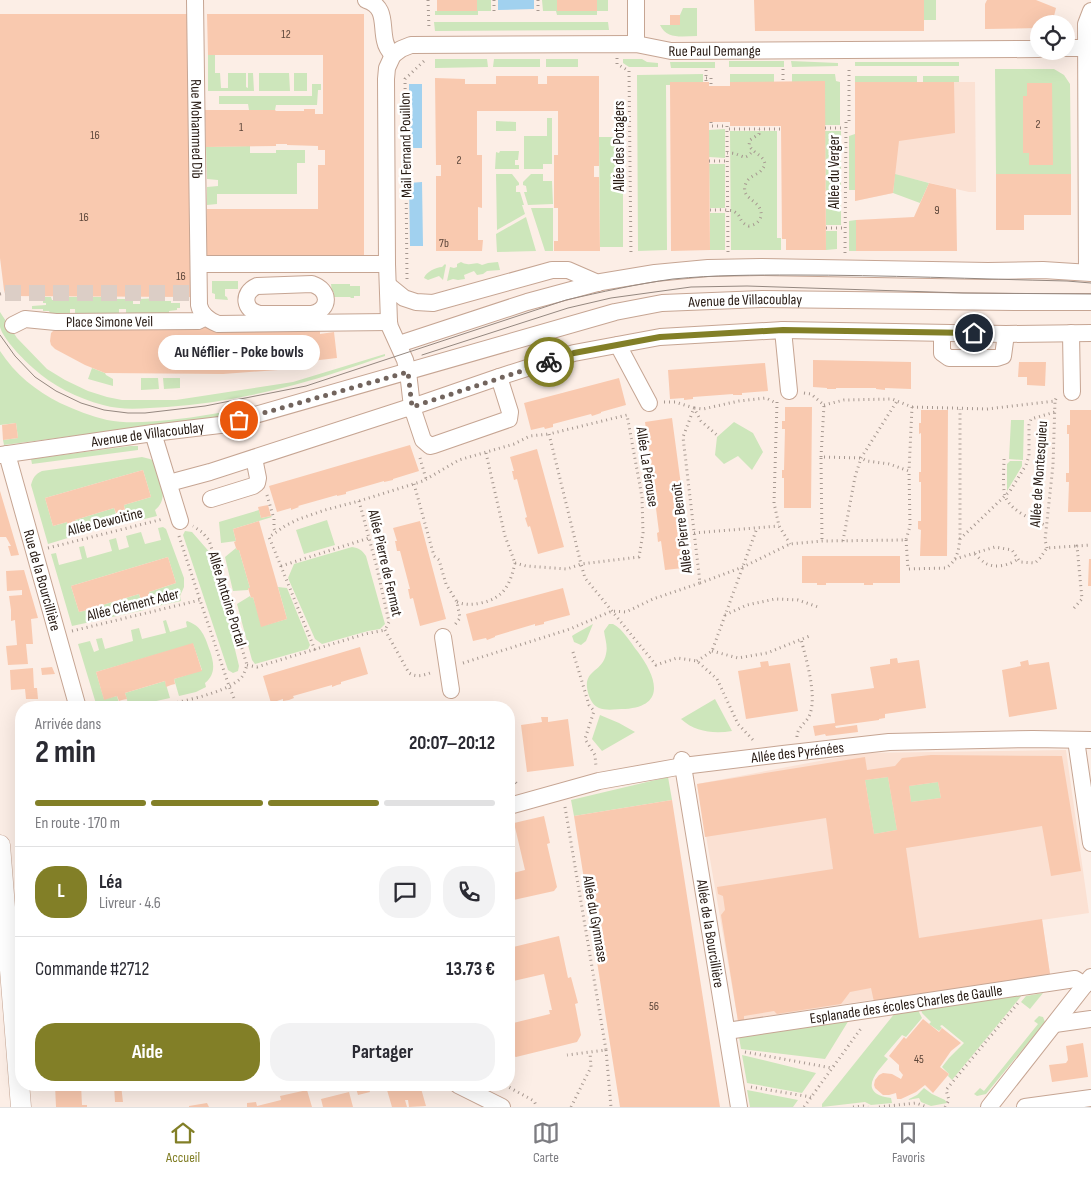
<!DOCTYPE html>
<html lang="fr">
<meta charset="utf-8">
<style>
:root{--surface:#fff;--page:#f2f2f3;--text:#2b2b33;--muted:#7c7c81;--line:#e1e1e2;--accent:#827f27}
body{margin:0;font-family:"Sofia Sans Condensed",sans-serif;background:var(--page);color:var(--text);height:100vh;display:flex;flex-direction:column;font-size:19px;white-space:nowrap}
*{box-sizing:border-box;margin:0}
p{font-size:16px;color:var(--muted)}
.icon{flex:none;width:28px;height:28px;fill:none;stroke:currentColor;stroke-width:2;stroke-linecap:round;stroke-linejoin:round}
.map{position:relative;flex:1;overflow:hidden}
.sheet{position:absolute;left:15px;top:701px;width:500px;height:390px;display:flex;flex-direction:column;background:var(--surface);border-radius:20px;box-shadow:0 5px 20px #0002}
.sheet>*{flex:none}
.fabs{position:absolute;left:1030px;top:15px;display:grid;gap:10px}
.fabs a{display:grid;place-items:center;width:45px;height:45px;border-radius:50%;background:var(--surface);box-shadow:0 5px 20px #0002;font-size:25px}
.pin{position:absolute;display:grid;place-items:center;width:42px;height:42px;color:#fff;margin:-21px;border:2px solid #fff;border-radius:50%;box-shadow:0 1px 5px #0007}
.courier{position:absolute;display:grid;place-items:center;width:50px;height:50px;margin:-25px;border:4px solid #827f27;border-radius:50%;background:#fff;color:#222;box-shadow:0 1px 6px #0007}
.bubble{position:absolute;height:35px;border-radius:18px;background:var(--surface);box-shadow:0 5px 20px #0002;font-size:16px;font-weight:700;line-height:35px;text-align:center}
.overview em{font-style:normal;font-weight:700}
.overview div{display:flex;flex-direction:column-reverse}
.overview{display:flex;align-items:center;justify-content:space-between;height:85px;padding:0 20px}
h1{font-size:32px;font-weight:700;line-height:38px}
.bar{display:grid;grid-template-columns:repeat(4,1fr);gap:8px 5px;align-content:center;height:60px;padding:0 20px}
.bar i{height:6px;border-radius:4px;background:var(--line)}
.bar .current{background:var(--accent)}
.bar p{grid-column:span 4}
.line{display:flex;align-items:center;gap:12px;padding:0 20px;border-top:1px solid var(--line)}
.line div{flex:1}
.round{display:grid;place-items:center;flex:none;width:52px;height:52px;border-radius:20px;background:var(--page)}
.primary-button{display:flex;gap:10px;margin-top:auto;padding:10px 20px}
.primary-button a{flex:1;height:58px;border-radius:20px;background:var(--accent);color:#fff;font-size:20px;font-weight:700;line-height:58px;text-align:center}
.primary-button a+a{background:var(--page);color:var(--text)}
.tabs{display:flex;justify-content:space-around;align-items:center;height:70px;border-top:1px solid var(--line);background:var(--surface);font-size:14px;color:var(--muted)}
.tabs a{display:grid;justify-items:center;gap:2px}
.tabs .current{color:var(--accent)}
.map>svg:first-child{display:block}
</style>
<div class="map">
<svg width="1091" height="1107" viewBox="0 0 1091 1107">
<rect width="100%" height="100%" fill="#fceee6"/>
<path fill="#fbe1d3" d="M855 82H975L976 192H969L896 175 893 193 855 201Z
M1066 750 1089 913 1042 920 1050 974 902 995 738 1021 697 784 862 753Z"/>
<path fill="#cde6bb" d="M477 0H491V11H478V15H435V11H477Z
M542 0H557V11H596L597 0H608V11H597V15H557L556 11H543Z
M924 0H936V20H924Z
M683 8H697V36C683 36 667 40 660 25H680V15Z
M434 22H608L609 30 435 31Z
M208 55H215V73H220L221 88H228V73H246V87L248 88V73H253L254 91H208Z
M435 59H487L488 67 435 68Z
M494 59H540V67H493Z
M546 59H578V67H546Z
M623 59H642L647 62 658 63V67H629L623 63Z
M729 61H784V67H729Z
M791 61 838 63V66L792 67Z
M670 62H715V68H671Z
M855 62H959V66H855Z
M995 69H1054L1064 75 1070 84 1071 174H996Z
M259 73H289L290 91H259Z
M294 73H307V91H294Z
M703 74V82H670V85H666L667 250 638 251 637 75Z
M730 74H774V82H730Z
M792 74H835L836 81 840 82V125H825L792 82Z
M855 76H917V82H855Z
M923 76H959V82H923Z
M312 84H321V90H318L317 105H276L275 110H249L248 104H219V96H312Z
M547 118H552V164H543V169H524V136H547Z
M496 121 516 122V131H496Z
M725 129V158L709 157V130Z
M730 131H777V238H781V250H731Z
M825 131H841V225H826Z
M855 134V190H849V136Z
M599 137H623V247H600Z
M250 146V153H276V150H305V163H297V194H217V204L207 205V187L218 186V180L207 179 206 147Z
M500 151H519L518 160H515V165H519V169H495L496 152 499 153Z
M709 164H725V208H710Z
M496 174H512L519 183V185L516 186V192H520L524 205H522L525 214 497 230Z
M531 174H543V181H552L553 204 528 205 524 192H527L526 186 523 185V182Z
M895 174 929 183 920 203 893 193Z
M531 208H553V251H545Z
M710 213H725V250H710Z
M526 217 536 251 497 252 496 234Z
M856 220V251H849V221Z
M826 231H837V249L826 250Z
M461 262C463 263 465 264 467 264 473 265 476 261 482 265L488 263 498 262 500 270 487 271 483 274 477 275 474 271 464 275 465 279 458 280 453 279 447 281 450 267 454 268 457 267V264Z
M445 264 446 265 443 280 439 276 428 280 424 278C426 272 436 267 442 267Z
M212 281H238V289H225V296L227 297 228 300 215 299V294L212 293Z
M331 284H350V286H360V296H354V298H351L350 297H334V292H332Z
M33 297H51L52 300H69V297H102L103 301H114V299H133V304H140V299L159 298 160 301H171V303H180V308H177V310L169 311V316L126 314V309H119V316L75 315V309H70V315H61V313H50L49 311H43V309H32V306L46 305V303H43V301H34Z
M0 312 17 338 47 369 65 380 88 391 107 397 122 400H176L293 382 385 354V356C355 366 325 377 294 385 253 396 210 404 167 407 146 408 123 411 103 405 77 398 53 386 33 368 24 360 3 339 0 327 0 322 0 316 0 312Z
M0 351C15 374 36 391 60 403 75 410 91 416 107 420 127 424 149 422 169 420 200 417 232 411 263 405L244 413 218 417 4 445 3 440 18 438 16 423 0 425Z
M92 368 105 373 106 375 113 379V386L88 379Z
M141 378H158L159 389 141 390Z
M163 378H180V388L164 389Z
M1011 420H1024L1023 460 1009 459Z
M734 422 753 433 763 452 752 470 738 456 724 464 715 455 717 437Z
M130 446H138V450L32 464 31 459Z
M142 457 150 459 154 461C158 476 171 498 155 510L157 516 128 523 124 505 151 497 143 470 45 498 53 526 67 522 71 537 48 544 31 485C33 478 35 474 42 471Z
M1010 461H1022V466L1007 491V464Z
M114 508 119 524 80 534 75 520Z
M259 510 261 518 271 516 272 517 233 529 236 541 221 543 219 522Z
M327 520 335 545 304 554 296 530Z
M163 527 166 529 184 578V587L180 596 181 601 153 607 149 592 176 583 168 557 71 586 79 612 91 609 95 621 72 626 51 554 56 553 59 565 82 559 79 547 84 546 87 558 112 551 109 540 116 538 119 550 129 547 126 536 141 532 145 544 161 540 158 528Z
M185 531 192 532 212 555 239 666 238 671 233 673 228 670 183 535Z
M352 547C359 548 362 550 366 556L385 624 380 629 368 631 322 644 315 639 288 578 294 564Z
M236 548 237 550H239L250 588H248V590L233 591 225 557Z
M278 587 287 588 310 645 308 649 255 664 252 660 237 604 250 596 251 598 253 597 262 626 287 619Z
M139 594 144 610 103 619 99 606Z
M166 620 170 632 187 627 186 622 187 621C202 626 205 637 210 651 214 663 216 674 205 683L206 687 196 692 179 696 174 679 202 670 193 644 96 672 104 699 117 696 120 707H97L78 644 90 641 94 652 99 650 96 639 102 638 105 649 133 641 131 630 139 628 142 639 166 633 163 621Z
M593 624 586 641 581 645 574 642 572 636 575 634Z
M609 624H613C623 629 630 642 638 652 655 675 668 706 625 709 617 709 606 711 599 708 594 706 591 701 589 696 580 669 602 674 606 654 608 646 605 639 604 631Z
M165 681 170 698 129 707 125 693Z
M715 699 732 731C714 734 695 732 681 719Z
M600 715 619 723 635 732 602 751 592 739Z
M668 777 672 800 574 816 571 800Z
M888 777 897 830 874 834 865 780Z
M938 782 941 798 911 802 909 786Z
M1043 993 1030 1009 1021 1002 1026 996Z
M1023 994 952 1080 948 1076 949 1074 942 1067 949 1058 964 1043 942 1025 940 1026 942 1028 939 1031 929 1024 931 1022 922 1013 921 1010Z
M918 1010 922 1018 906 1037 902 1035 884 1056 888 1059C881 1068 861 1086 879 1095 883 1097 887 1097 891 1098L892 1103 871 1105 865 1102 822 1107V1104L895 1013Z
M1039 1016 1043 1017 1045 1022 986 1094 977 1096 974 1094 980 1088 984 1091 1038 1024 1034 1021Z
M849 1020 825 1059 741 1049 739 1037Z
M742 1055 816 1073 802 1093 747 1083Z
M924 1088 932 1094 945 1100 947 1103 931 1106 921 1102 919 1098 907 1100 917 1095Z
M747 1090 798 1100 793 1107H750Z"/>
<path fill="#a1d1ef" d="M498 0H534V9L498 10Z
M409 84H422V148H409Z
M422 182 423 246H410L409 183Z"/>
<path fill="#f9c9af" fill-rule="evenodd" d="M437 0H477V11H437Z
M557 0H597V11H557Z
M754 0H924V31H755Z
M987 0H1036L1056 8 1052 24H1039V28L985 29V4Z
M0 14H188L191 297 6 296 4 290 0 258Z
M207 14H364V256H207V209H318V165H325V150H318V146L287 145V144H276V146L206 147 205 110H275L276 111H304V109H315V114H323V55H208Z
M670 15H680V25H670Z
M496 76H538V84H547V76H599V166H594V177H599L600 251H554V241H558V208H554V155H558V111H477V155H482V208L478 207V240H483L482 251H436V176H441V165H436L435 78 465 79V84H496Z
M825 81 826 250H786V239H782L781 126H730V122H709L710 250 671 251 670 82H709V86H730V82Z
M855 82H954L955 133 899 141 893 193 855 201Z
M1027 83H1052L1053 165H1029V153H1023V96H1027Z
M996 174H1071V215H1024V230H996Z
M929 183 956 189 957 251H856V220L914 217Z
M320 327V334L334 332 337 358 311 361 312 366 300 368 278 370 223 374 105 373 85 365 55 349 51 345 50 341 51 333 53 331 60 328Z
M813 360 911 362V389L885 388V390L876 389V388H836V389H827V388L813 387Z
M1019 362H1046L1045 386 1027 385V377H1018Z
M765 363 768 391 742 393V395H733V394L693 397V399L684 400V398L670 399 668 370Z
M619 378 626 405 601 412V413L592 416 591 414 553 424V427L545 429 544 427 531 430 524 403Z
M785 407H812L811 508H784V478H782V470H784L785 429H782V421H785Z
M921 410H948L947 556H920L921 530 918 529V521H921V482H919V472H921V433L919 434V423H921Z
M1070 410H1091V512H1068L1069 482H1066V473H1069V434H1067V425H1070Z
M672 418 692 567 665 570 661 541 658 542 657 533 659 532 654 493H652L651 484H653L648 444 645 445 644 436H647L645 422Z
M16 423 18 438 3 440 2 425Z
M410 445 419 471 393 479V480L384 482V481L346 492V494L337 496V495L298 506 299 507 291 510V508L277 512 269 486Z
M537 449 564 547 538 554 530 526 528 527 525 518 527 517 517 479 514 480 512 471H514L510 457Z
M143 470 151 497 124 505 125 510 116 513 114 508 75 520 77 524 72 526 68 527 67 522 53 526 45 498Z
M0 491 19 555 11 556 8 546H11L6 537H0Z
M268 505 271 516 261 518 258 507Z
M259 521 287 619 261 627 253 597 251 598 248 588H250L239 550H237L236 548 234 542 236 541 233 529Z
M420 521 446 619 420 626 413 598 410 599 408 589H410L400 551H397L395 541H397L393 528Z
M802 556H900V583H873V585H864V583H826V585H817V583H802Z
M168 557 176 583 149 592 150 597 141 600 139 594 99 606 101 612 93 614 91 609 79 612 71 586Z
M1089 559H1091V586H1088Z
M24 570 38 618 31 619 33 644H26L28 664 8 665 6 646 17 645 15 620 11 621V610L9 596 22 595V590L7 591 6 571Z
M563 588 570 615 544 622V624L535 626V624L495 636V637L487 640 486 638 473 641 466 614Z
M193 643 202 671 174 679 175 684 171 685 166 687 165 681 125 693 127 699 122 700 119 701 117 696 104 700 96 672Z
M360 647 368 674 341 682V684L337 685 332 687V685L293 696 294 698 289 700 283 701V699L271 703 263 676Z
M897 658 898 663 919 660 926 708 885 714V718L879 719V720L835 726 836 728 857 725 858 732 826 736 825 734 815 736 813 726 835 723 831 694 874 688 870 667 890 664V659Z
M1028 660 1029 665 1049 662 1057 709 1009 717 1002 670 1021 666 1020 662Z
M768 661 769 666 790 663 798 711 746 719 738 671 761 667 760 662Z
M52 667 55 674 42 675 41 668Z
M33 668 34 688H37L38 699H26L25 689 11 690 10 670Z
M541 717H548V722L568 719 574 766 527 772 521 725 542 722Z
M931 755 1062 756 1081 871 1051 876 1042 826 906 848 919 938 1042 919 1050 974 874 1002 871 988 850 992 841 1004 777 1014 774 1011 744 1016V1020L738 1021 721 915 725 910 723 896 718 894 717 887 833 869 826 818 705 837 697 784 865 757 867 770 895 766 902 758ZM888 777 897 830 874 834 865 780ZM938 782 941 798 911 802 909 786Z
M672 800 720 1107H620L574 816Z
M544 816 550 843 547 844 557 887 554 891 509 901V874L525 870 514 823Z
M559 936 568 978 571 977 578 1003 575 1004 581 1035 577 1042 516 1057 509 1054V1024L550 1014 549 1010H552L544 974 509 982V948Z
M923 1019 939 1032 942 1028 961 1043 951 1051 940 1067 949 1074 933 1093 925 1085 916 1092 901 1099H897L896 1093 889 1095H883L875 1088 874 1085 875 1080 879 1075 883 1073 892 1074 901 1079 903 1075 899 1070V1065L889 1056 904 1037 906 1039Z
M1083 1043 1088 1077 1052 1082 1049 1065 1066 1063 1068 1060 1066 1046Z
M55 1085H81L82 1105H87V1107H56Z
M114 1085H121L123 1102H115Z
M300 1085H321V1086L307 1089 306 1086 301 1087Z
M355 1085H368L370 1092 358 1095Z
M404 1085 407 1086 420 1085 426 1106 409 1107 408 1100H405L407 1107H392L387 1090 404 1087Z
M307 1090 312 1107H247V1103L256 1102 257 1106 281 1100 280 1096Z
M349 1092 353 1107H323L321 1099Z
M207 1103 209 1107H189V1106Z"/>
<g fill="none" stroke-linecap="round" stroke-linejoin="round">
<path stroke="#dccec6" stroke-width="16" stroke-dasharray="16 8" stroke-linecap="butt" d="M5 293H191"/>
<g stroke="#c6a593" stroke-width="18">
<g id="minor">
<path id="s1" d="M195 0 199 305C201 315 208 320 218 324L389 322"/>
<path d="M366 0C387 7 381 24 385 41 386 46 389 51 393 55"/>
<path d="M636 44V0"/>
<path d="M1066 48H1086"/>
<path id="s2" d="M393 55 401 49 411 45 636 44 671 51 1039 49"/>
<path d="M199 264H387"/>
<path d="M1087 272 1086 24 1091 11"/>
<path d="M312 284C330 290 331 309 312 314H260C244 311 241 293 257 286Z"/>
<path d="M388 285 404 298 416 302 433 303 552 270H568L598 283"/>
<path id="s3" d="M13 325 25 319 56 322 198 321 206 317"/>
<path d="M783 330 1006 334 1091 333"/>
<path d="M942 333V353L949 358H997L1003 356 1006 334"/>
<path d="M1071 333 1072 392"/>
<path d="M399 344 527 302 601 282 655 273 708 268 761 267 988 271 1043 270 1091 273"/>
<path d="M618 345 649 403"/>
<path d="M499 377 574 353 660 337 783 330 789 391"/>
<path d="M153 433 180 521"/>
<path id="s4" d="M7 454 78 708"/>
<path id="s5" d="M0 455 153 433 220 425 615 312 662 303 762 299 1014 302H1091"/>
<path d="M169 483 210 472 404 409 412 407 499 377 510 412 509 419 434 445 430 446 423 440 412 407 408 372 405 360 390 327 389 322 387 264 386 79 387 68 393 55"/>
<path d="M211 499 253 486 257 483 258 478 254 458"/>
<path d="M443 637 451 690"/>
<path d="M1076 740 1091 843"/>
<path id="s6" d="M682 760 739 1107"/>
<path id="s7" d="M509 806 599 781 683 766 783 754 889 742 1033 739 1091 740"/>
<path d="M1055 1024 1091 1019"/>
<path id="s8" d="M727 1031 1075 979 1085 985"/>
<path d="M458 1085 502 1107"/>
<path d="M989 1107 1091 977"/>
<path d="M1025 1107 1091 1098"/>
</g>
</g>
<g stroke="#c6a593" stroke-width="21">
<path id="major" d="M0 845 21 1107"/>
</g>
<path stroke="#a69890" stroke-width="3" stroke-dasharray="1 4" stroke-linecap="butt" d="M428 0 429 29
M494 0V11
M538 11V0
M617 58V64L629 71 631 256
M783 69V82
M706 70V82
M706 78H711V86
M711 122V126H727V129
M825 128H845
M727 153C729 153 734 153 736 154 745 157 744 160 753 151
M709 161H727
M710 210C715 210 731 209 735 212 742 216 738 222 749 226 757 225 764 218 760 209 756 199 740 198 746 183 750 174 761 176 765 164 763 154 753 154 749 145L750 140 759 134V129
M826 228H845
M728 252 727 129H781
M845 253 846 122H849V66
M407 279 405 79 424 61
M0 294 5 293
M804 393 811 394 824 405
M664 402H675L694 408 701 421 718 436
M777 402 774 503 779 526 790 544
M824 405 844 400 892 399 912 407 909 471
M912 407 987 409 1055 401 1057 396
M486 453 505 536 515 563
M821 457 824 405
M420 458 426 479
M1004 459C1004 467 1002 491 1006 498 1012 512 1034 520 1047 526
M414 484 434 556 439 560 446 584 457 602 460 618 454 626
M267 495 274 519V529L276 533
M359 501 376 564 389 622 385 630
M694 533 779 526
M179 536 200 600 229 686 238 708
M960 539 1010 491 1026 465 1029 456V425L1031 419 1055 412
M906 540 908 569 946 568C958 560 959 549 960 536V409
M843 541 855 477 861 458 897 401
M48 548 163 519
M1047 548 1045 540 1053 465 1055 401
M975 554C978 557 982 561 985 563 995 569 1010 565 1018 559
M955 559 995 547 1012 550 1020 562 1035 563 1040 558 1047 548 1077 546
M515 563 526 566 567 569 581 564 639 557 643 533 642 497 627 415 549 434 581 564 585 578 656 665 677 658 697 661 717 679 738 724 754 741
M281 566 369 538
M700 583 743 567 790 544 822 541 906 540 910 526 909 471 889 464 867 461 861 458 821 457 822 541
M457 602C465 605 472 605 481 603 504 598 510 585 515 563
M1074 608 1082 599 1077 546 1091 545
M725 615 747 605 775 599 798 600 818 607
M385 630 409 673C417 678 424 675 433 672
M72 631 200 600
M315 650 269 537 285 526 299 519 325 510 359 501 423 481 459 460 514 444 530 436 549 434
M712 651 738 658 767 653 812 635
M573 652 589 705 594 711 585 739 595 755 596 766
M697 661 712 651 757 528
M463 663 570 629 612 611 626 612 653 599 700 583 683 437 694 408 703 409 739 401 766 398 776 403
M247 665 257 667 365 634 385 630
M153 708C176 702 222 695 240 679 244 675 245 671 247 665L209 540 202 532 193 526
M797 737C797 727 807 723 810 714 817 694 806 659 801 639
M509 775 519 786
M565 807 606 1050 567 1055
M606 1050 611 1107
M745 1052 832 1068
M505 1085 534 1101 537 1107
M751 1087 811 1097
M571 1107 591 1067 590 1052
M804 1107 862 1027
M853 1107 863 1106 868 1107
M879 1107 916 1103 927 1107
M945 1107 949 1100 946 1090 1018 1003"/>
<use href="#minor" stroke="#fff" stroke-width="16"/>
<use href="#major" stroke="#fff" stroke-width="20"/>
<path stroke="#958880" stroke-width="1" d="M0 335 15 356 35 377 56 391 81 403 104 410 128 413H145L205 406 306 386 566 300C601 292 637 284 673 279 714 275 754 275 795 275 885 275 976 279 1067 281L1091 283
M422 355 568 308 611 298 691 287 747 286 963 293 1091 294"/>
</g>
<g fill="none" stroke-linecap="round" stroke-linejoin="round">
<path stroke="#72645d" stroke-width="5" stroke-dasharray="0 9" d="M239 420 408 372 412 407 549 362"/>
<path stroke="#827f27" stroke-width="6" d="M549 362 574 353 660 337 783 330 974 333"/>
</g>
<g text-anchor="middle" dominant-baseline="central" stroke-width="5" stroke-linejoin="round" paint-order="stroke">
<g font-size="12" fill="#5c463a">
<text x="286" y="34">12</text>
<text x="1038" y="124">2</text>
<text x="241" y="127">1</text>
<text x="95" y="135">16</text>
<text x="459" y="160">2</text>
<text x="937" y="210">9</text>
<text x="84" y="217">16</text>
<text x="444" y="243">7b</text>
<text x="181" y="276">16</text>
<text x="654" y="1006">56</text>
<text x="919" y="1059">45</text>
</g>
<g font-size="15" fill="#271a13" stroke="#fff">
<text stroke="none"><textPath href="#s2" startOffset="325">Rue Paul Demange</textPath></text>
<text stroke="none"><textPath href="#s1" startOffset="129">Rue Mohammed Dib</textPath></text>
<text transform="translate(406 145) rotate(-91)">Mail Fernand Pouillon</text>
<text transform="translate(619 146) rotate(-90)">Allée des Potagers</text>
<text transform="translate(834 172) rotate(-90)">Allée du Verger</text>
<text stroke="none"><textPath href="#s5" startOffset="764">Avenue de Villacoublay</textPath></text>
<text stroke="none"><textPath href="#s3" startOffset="98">Place Simone Veil</textPath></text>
<text stroke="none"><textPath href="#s5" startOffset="149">Avenue de Villacoublay</textPath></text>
<text transform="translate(647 467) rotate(81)">Allée La Pérouse</text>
<text transform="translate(1039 474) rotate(-86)">Allée de Montesquieu</text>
<text transform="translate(105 522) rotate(-14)">Allée Dewoitine</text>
<text transform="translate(682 528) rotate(-97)">Allée Pierre Benoît</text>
<text transform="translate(385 563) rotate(77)">Allée Pierre de Fermat</text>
<text stroke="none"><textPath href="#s4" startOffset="131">Rue de la Bourcillière</textPath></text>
<text transform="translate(227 599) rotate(73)">Allée Antoine Portal</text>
<text transform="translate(133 605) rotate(-14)">Allée Clément Ader</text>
<text stroke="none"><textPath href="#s7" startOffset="294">Allée des Pyrénées</textPath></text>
<text transform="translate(595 919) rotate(80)">Allée du Gymnase</text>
<text stroke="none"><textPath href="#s6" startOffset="176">Allée de la Bourcillière</textPath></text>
<text stroke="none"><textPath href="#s8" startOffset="181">Esplanade des écoles Charles de Gaulle</textPath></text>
</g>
</g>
</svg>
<div class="fabs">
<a><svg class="icon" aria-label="locate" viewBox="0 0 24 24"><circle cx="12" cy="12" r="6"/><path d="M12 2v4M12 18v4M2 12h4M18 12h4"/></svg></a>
</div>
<div class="pin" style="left:239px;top:420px;background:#ea580c"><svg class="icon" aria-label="bag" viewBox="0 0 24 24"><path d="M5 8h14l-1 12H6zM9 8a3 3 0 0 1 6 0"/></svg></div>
<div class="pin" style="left:974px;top:333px;background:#1f2937"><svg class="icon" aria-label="home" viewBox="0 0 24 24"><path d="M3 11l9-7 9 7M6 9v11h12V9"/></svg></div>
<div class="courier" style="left:549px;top:362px"><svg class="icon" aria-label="bike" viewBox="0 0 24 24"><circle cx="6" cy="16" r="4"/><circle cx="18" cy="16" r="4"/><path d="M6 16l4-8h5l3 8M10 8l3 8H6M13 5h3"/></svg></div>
<div class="bubble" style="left:158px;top:335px;width:162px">Au Néflier - Poke bowls</div>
<section class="sheet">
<div class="overview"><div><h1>2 min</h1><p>Arrivée dans</p></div><em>20:07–20:12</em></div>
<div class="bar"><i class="current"></i><i class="current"></i><i class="current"></i><i></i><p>En route · 170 m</p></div>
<div class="line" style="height:90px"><b class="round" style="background:var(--accent);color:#fff">L</b><div><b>Léa</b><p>Livreur · 4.6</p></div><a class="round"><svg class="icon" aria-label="chat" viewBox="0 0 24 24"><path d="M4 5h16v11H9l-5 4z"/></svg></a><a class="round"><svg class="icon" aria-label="phone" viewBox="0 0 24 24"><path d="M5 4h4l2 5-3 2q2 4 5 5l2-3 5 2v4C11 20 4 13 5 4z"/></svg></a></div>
<div class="line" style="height:65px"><div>Commande #2712</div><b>13.73 €</b></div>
<div class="primary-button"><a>Aide</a><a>Partager</a></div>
</section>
</div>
<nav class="tabs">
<a class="current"><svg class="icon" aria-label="home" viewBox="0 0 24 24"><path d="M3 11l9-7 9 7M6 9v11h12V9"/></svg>Accueil</a>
<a><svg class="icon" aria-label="map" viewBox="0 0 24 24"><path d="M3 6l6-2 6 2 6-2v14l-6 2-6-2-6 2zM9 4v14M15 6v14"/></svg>Carte</a>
<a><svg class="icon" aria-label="saved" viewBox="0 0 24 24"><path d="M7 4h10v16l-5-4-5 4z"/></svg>Favoris</a>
</nav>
